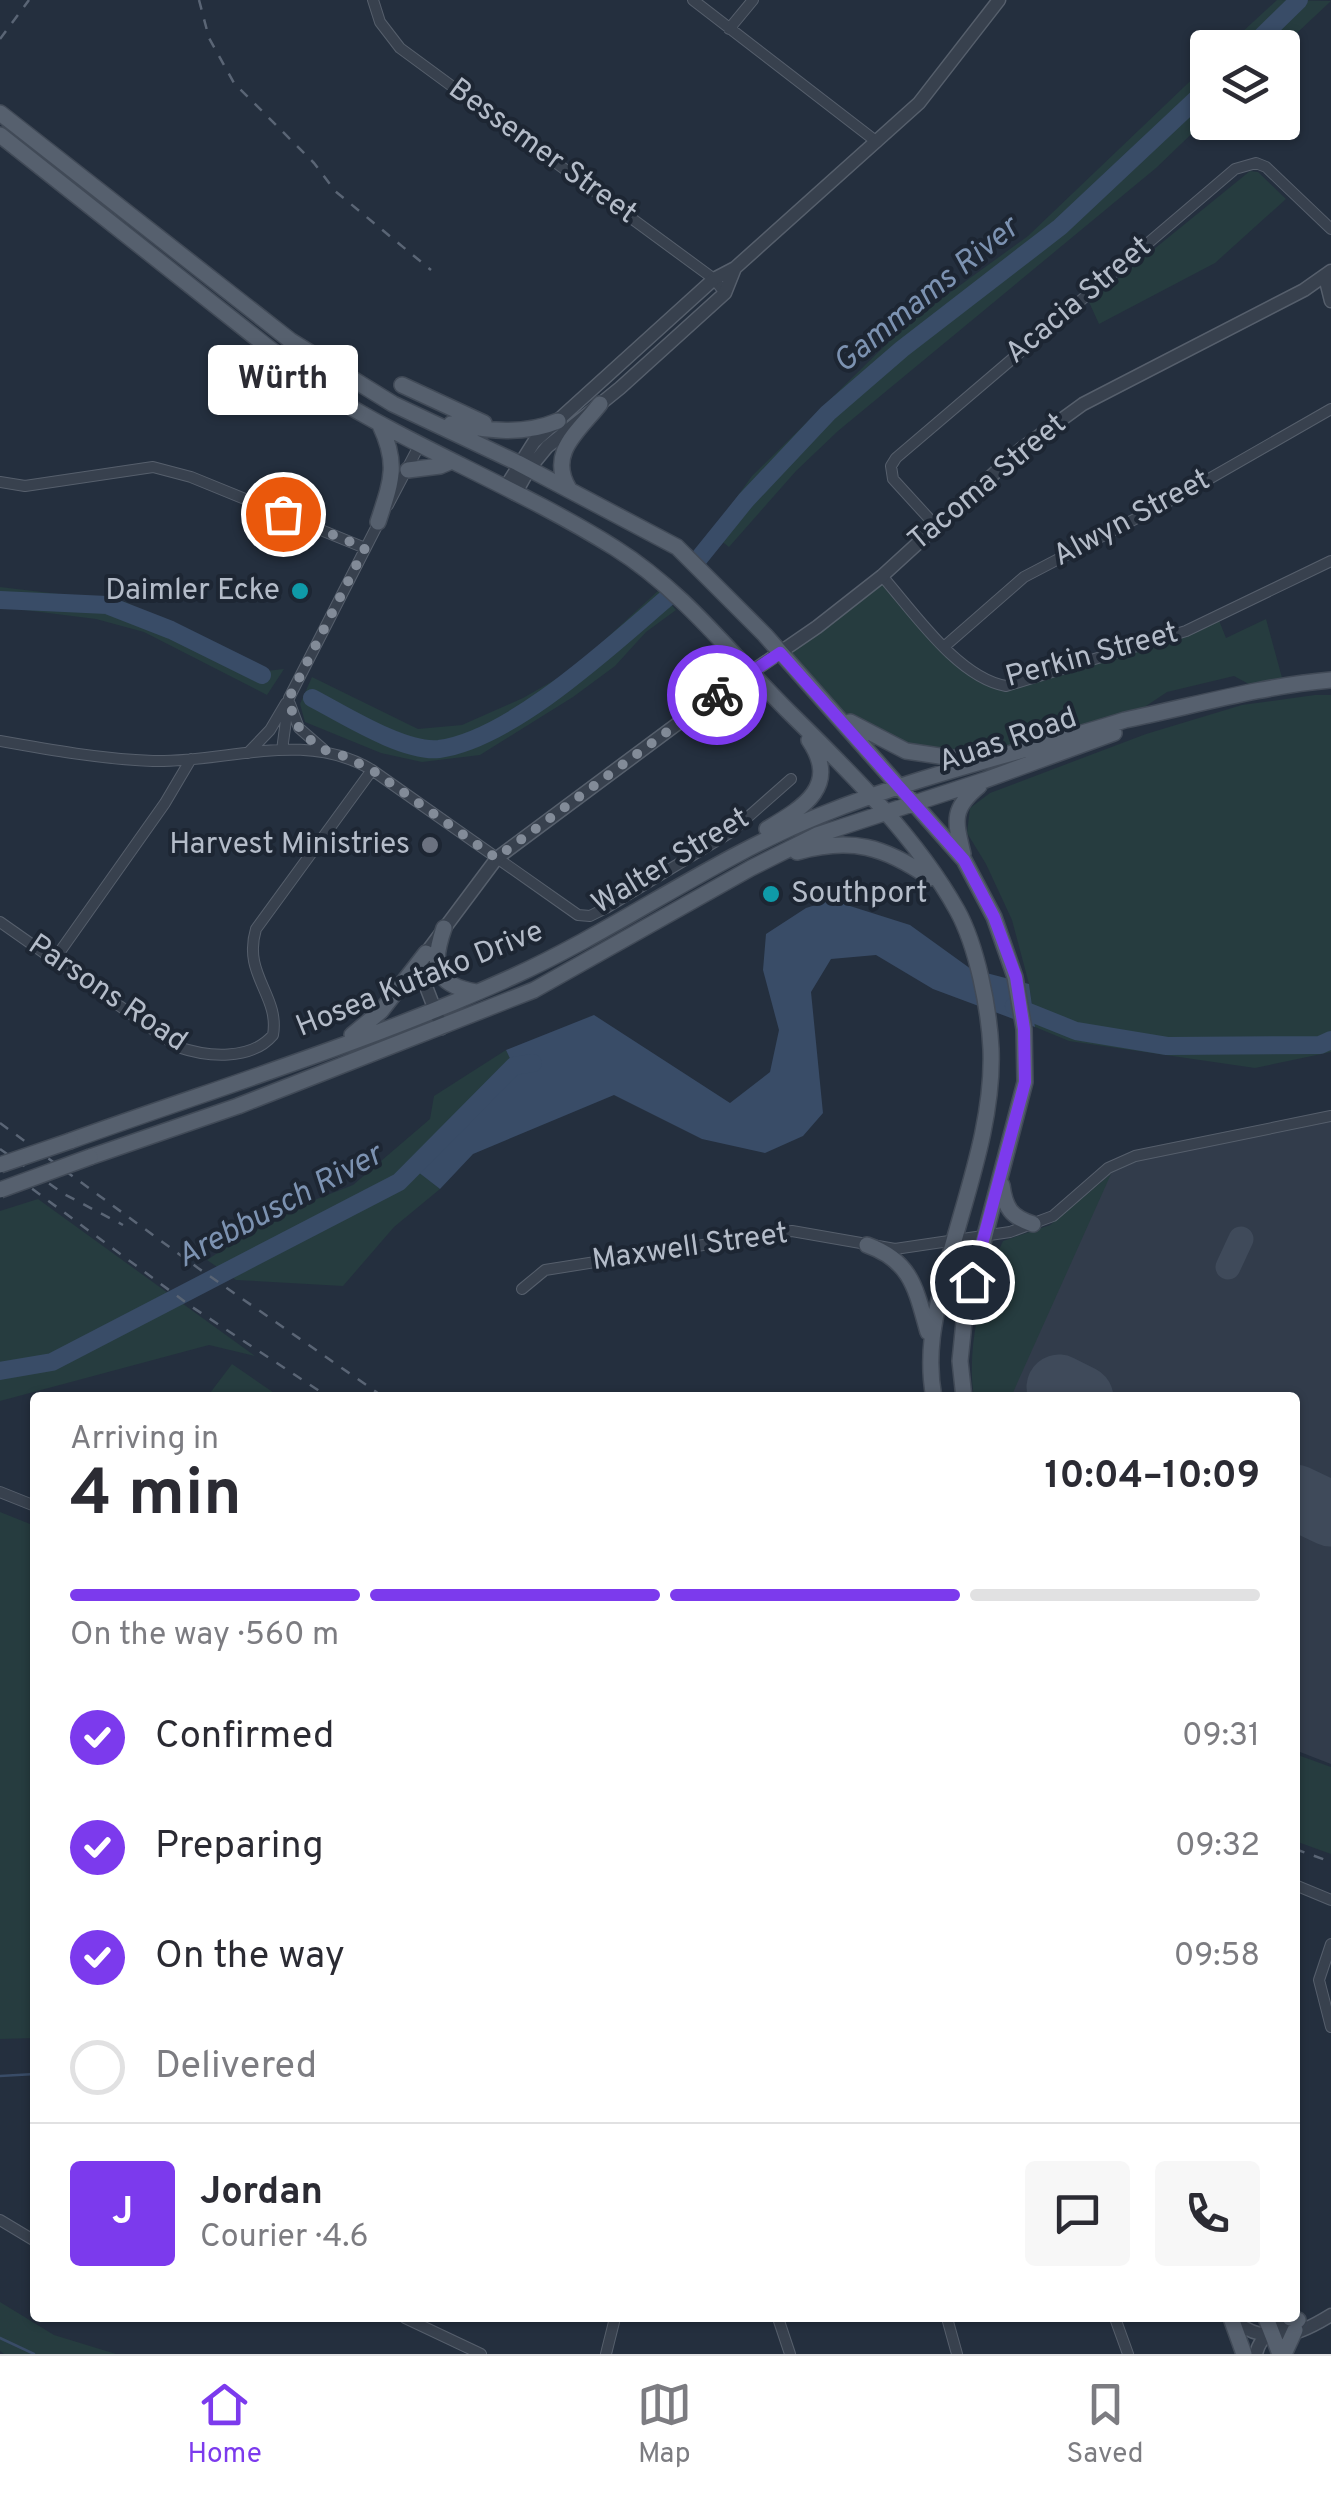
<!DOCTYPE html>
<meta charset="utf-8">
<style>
:root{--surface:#fff;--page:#f7f7f7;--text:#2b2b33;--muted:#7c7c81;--line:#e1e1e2;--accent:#7c3aed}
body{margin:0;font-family:Overpass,sans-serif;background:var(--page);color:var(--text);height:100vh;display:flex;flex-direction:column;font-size:38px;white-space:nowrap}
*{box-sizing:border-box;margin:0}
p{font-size:32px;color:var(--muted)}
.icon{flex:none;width:55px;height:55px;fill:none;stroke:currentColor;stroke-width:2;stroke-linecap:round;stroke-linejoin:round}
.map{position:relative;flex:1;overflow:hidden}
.drawer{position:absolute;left:30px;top:1392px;width:1270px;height:930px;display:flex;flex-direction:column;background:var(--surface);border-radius:10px;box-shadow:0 2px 8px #0004}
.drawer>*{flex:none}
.controls{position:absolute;left:1190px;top:30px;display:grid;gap:20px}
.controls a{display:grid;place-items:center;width:110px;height:110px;border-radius:10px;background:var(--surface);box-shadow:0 2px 8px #0004;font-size:50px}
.pin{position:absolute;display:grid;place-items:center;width:85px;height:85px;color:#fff;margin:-42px;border:5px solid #fff;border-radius:50%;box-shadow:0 2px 10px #0007}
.courier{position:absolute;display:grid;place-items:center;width:100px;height:100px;margin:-50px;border:8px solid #7c3aed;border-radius:50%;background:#fff;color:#222;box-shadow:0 2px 12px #0007}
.bubble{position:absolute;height:70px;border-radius:10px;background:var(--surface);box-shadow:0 2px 8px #0004;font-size:32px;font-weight:700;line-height:70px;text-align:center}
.headline em{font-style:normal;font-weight:700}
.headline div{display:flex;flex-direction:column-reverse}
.headline{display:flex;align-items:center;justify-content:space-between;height:170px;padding:0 40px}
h1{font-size:65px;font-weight:700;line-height:75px}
.bar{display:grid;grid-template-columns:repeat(4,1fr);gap:15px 10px;align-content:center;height:120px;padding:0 40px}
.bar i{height:12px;border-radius:8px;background:var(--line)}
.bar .current{background:var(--accent)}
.bar p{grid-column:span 4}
.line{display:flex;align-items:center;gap:25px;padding:0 40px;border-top:2px solid var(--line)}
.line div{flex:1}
.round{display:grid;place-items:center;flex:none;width:105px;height:105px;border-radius:10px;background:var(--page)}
ol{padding:0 40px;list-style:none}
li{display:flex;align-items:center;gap:30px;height:110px}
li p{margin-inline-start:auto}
li .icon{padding:10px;border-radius:50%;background:var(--accent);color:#fff;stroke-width:4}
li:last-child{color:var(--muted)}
li i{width:55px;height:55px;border:5px solid var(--line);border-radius:50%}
.tab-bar{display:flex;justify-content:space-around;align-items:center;height:140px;border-top:2px solid var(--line);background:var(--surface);font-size:28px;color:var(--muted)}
.tab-bar a{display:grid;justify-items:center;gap:5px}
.tab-bar .current{color:var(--accent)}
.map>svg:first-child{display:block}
</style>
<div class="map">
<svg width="1331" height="2354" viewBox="0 0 1331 2354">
<rect width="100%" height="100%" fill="#242f3e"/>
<path fill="#323c4b" d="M1331 1116V1764L1295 1750V1398H1004L1108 1168 1135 1156Z"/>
<path fill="#263c3f" d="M1277 0 1331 1 1282 47H1226Z
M1207 65V119L1156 168 838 431 796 471 729 547 711 533 752 476 908 323 1028 236Z
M1250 171 1258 172 1286 199 1215 263 1099 324 1089 302Z
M882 576 977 676 1006 685 1218 618 1226 638 1266 619 1284 685 1258 689 1234 676 1167 692 1125 720 985 763 912 746 827 704 780 653Z
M0 587 125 602 266 671 284 669 267 695 144 632 96 619 0 607Z
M659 590 676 610 646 632 615 666 573 697 480 755 422 762 381 753 305 722 300 704 312 677 418 729 462 725 523 698 572 670Z
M1315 695H1331V1052L1255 1068 1069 1041 1035 1027 1029 984 1012 920 986 864 967 833 970 808 990 793 1146 734 1242 705Z
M506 1050 514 1066 413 1167 440 1189 394 1227 343 1286 236 1280 207 1260 273 1216 353 1185 430 1119 434 1096Z
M1111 1174 1011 1397 974 1398C966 1348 981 1286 1003 1241L1050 1225Z
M38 1199 255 1356 209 1345 0 1401V1211Z
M232 1364 280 1397H207Z
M0 1512 35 1526V2038L0 2039Z
M1295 1754 1331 1767V1854L1295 1841Z
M0 2302 54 2335 116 2354H4L0 2351Z"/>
<path fill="#394c67" d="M831 900 910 925 971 969 1029 984 1035 1027 933 989 876 955 831 959 811 992 823 1113 803 1136 765 1153 702 1139 614 1095 473 1154 440 1189 413 1168 514 1067 506 1050 594 1015 730 1103 770 1072 779 1030 763 970 766 934 806 908Z"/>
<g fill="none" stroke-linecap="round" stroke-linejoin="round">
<path stroke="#394c67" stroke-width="2.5" d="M0 2076 35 2074
M0 2338 34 2354"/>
<path stroke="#394c67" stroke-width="18" d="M1250 48 1299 0
M696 562 746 500 828 413 902 349 1060 227 1208 88
M0 600 107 605 171 630 262 675
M312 698C343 714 404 753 439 749 512 739 612 645 667 598
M1014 1006 1076 1031 1167 1046 1320 1045 1331 1040
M0 1371 52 1362 399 1182 514 1066 533 1063"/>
<path stroke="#3f4a5a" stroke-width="25" d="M1228 1267 1241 1239
M1063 1398 1070 1392"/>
<path stroke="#3f4a5a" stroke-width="65" d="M1059 1387 1081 1398
M1295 1497 1331 1514"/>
<g stroke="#565f6c" stroke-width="12">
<path id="minor" d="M373 0 380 22 400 48 714 279 725 293
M693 0 877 142
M729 29 753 0
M0 482 25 486 153 467 191 477 365 548
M388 505 420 444
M935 525 893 479 891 466 896 458 1235 169 1256 163 1266 167 1331 229
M882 576C913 611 958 678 1006 686L1186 631 1331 561
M945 646 1024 577 1181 495 1331 409
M290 704 299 728 323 749
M0 741C50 750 102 759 153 761 227 763 304 729 372 770L578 915 590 916 606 908 731 832 791 779
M282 750 289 698 380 520
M248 753 270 730 286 703
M0 922 178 1047C207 1057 251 1061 273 1035 280 995 242 975 256 929L372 770
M54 960 165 803 191 759
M522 1289 545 1270 792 1231 895 1249 1010 1232 1053 1216 1108 1168 1135 1156 1331 1116
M0 1492 35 1506
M1295 1885 1331 1900
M1331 1944 1319 1980 1331 2027
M0 2220 35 2241
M405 2318 481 2354
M778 2318 790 2354
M947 2318 957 2354
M1115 2318 1128 2354
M606 2354 615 2318"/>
</g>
<g stroke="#565f6c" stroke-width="15">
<path id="tertiary" d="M1325 277 1331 301
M505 488 534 442 714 279 735 268 919 103 999 0
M515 494 529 469 547 447 620 388 725 293 735 268
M442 1028 425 984 426 953 497 858 696 710 817 627 882 576 1021 449 1083 404 1304 290 1331 271
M1232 2320C1268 2346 1294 2338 1331 2315
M1256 2354C1261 2332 1279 2327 1298 2320"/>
</g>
<g stroke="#414a57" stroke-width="18">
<path id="primary" d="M0 113 291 341 393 404 518 463 677 547 765 635 964 860 994 917 1015 977 1024 1029 1025 1082 965 1312 960 1361 964 1398
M0 135 322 390C416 449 521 489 615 548 685 592 732 656 791 714 849 771 917 838 957 910 977 946 989 1008 991 1049 994 1126 962 1204 944 1278 934 1319 926 1356 934 1398
M402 385 484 423
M451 424C488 430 522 436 558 421
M408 470 440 466 452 461
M569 489C547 453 579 431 600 404
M378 522C391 482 399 465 380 425
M850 722 906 751 979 762
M767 829C804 807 840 786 809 740
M797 852C851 837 884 846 930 878
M963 854C955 821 951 809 979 786
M444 928C431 965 434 985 476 992
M352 1035 381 1011 426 953
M70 1141C217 1088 369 1042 512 977 618 929 712 859 821 815 919 775 1024 752 1125 720 1193 706 1261 686 1331 680
M90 1157 238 1106 534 990 751 868 817 835 985 780 1114 733
M1002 1185C1005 1208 1011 1217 1033 1224
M867 1245C912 1261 916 1290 928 1332
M1231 2318 1244 2354
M1266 2318 1280 2354
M1290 2318 1298 2320
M1284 2354 1295 2330"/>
</g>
<use href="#minor" stroke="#38414e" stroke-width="10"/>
<use href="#tertiary" stroke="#38414e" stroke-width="12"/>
<use href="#primary" stroke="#56606e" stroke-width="15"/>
<path stroke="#5a6575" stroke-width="2.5" stroke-dasharray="10 10" stroke-linecap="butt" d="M199 0 209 38 234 83 314 163 335 191 431 270
M0 39 29 0
M0 1123 198 1268 385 1398
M0 1149 64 1194 123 1225
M0 1165 192 1307 330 1398
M1295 1849 1331 1862"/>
<g stroke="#414a57" stroke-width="18" stroke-linecap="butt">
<path id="primary-bridge" d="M0 1165 70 1141
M0 1190 90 1157"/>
</g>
<use href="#primary-bridge" stroke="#56606e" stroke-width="15"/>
</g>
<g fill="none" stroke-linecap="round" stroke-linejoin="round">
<path stroke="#828b98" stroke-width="10" stroke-dasharray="0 18" d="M283 514 365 548 289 698 294 720 305 736 325 750 344 756 372 770 496 858 717 695"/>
<path stroke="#7c3aed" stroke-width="12" d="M717 695 780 653 964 860 994 917 1016 977 1024 1029 1025 1082 972 1282"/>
</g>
<g fill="#0f9aa8" stroke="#1d2633" stroke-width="4">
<circle cx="300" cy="591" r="10"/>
<circle cx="771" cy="894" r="10"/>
</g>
<circle fill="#6b7280" stroke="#1d2633" stroke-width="4" cx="430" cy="845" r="10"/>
<g text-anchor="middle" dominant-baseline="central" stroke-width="8" stroke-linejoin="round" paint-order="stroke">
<g font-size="30" fill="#b4bcc9" stroke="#1d2633">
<text transform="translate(542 152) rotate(36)">Bessemer Street</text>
<text transform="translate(1079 301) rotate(-40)">Acacia Street</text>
<text transform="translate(988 483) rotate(-40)">Tacoma Street</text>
<text transform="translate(1132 519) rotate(-28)">Alwyn Street</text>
<text transform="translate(1092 656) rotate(-15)">Perkin Street</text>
<text transform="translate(1008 741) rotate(-19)">Auas Road</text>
<text transform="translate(671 862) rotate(-31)">Walter Street</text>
<text transform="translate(420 980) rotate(-22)">Hosea Kutako Drive</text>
<text transform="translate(107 994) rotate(34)">Parsons Road</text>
<text transform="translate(690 1248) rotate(-8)">Maxwell Street</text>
</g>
<g font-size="30" fill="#b4bcc9" stroke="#1d2633" text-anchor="end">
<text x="280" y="591">Daimler Ecke</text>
<text x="410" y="845">Harvest Ministries</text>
<text x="791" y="894" text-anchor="start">Southport</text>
</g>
<g font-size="32" font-style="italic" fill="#7c92b1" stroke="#1d2633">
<text transform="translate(927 296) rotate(-39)">Gammams River</text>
<text transform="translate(280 1207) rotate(-28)">Arebbusch River</text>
</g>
</g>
</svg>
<div class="controls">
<a><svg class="icon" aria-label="layers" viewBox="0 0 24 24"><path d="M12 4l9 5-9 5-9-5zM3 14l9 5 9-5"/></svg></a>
</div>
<div class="pin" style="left:283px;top:514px;background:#ea580c"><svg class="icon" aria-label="bag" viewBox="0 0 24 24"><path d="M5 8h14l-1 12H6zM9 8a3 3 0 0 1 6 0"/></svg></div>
<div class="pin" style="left:972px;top:1282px;background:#1f2937"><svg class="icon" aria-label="home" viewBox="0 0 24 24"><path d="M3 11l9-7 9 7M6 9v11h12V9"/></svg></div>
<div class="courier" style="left:717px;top:695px"><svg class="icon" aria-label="bike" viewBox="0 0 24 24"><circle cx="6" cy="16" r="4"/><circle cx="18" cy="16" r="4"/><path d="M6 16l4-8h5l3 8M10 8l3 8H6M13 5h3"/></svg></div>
<div class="bubble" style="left:208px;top:345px;width:150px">Würth</div>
<section class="drawer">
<div class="headline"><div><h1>4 min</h1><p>Arriving in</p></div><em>10:04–10:09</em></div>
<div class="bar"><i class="current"></i><i class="current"></i><i class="current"></i><i></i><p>On the way · 560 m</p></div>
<ol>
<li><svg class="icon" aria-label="check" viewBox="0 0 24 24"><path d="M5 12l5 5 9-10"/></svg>Confirmed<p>09:31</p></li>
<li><svg class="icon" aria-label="check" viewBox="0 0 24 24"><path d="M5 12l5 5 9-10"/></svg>Preparing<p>09:32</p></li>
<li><svg class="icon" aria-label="check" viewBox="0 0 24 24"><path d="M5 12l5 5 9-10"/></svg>On the way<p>09:58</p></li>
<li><i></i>Delivered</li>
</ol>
<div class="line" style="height:180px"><b class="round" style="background:var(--accent);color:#fff">J</b><div><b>Jordan</b><p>Courier · 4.6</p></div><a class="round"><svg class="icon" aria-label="chat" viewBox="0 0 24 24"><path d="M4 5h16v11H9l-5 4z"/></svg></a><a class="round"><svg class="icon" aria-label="phone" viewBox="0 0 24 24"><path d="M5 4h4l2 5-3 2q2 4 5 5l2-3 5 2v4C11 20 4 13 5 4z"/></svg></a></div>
</section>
</div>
<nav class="tab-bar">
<a class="current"><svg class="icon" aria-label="home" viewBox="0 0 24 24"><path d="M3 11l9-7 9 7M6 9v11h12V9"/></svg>Home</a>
<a><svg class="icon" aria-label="map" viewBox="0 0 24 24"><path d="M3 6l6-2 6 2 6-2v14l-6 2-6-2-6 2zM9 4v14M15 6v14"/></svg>Map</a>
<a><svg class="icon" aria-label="saved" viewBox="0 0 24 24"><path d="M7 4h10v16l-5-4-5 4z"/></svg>Saved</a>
</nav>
